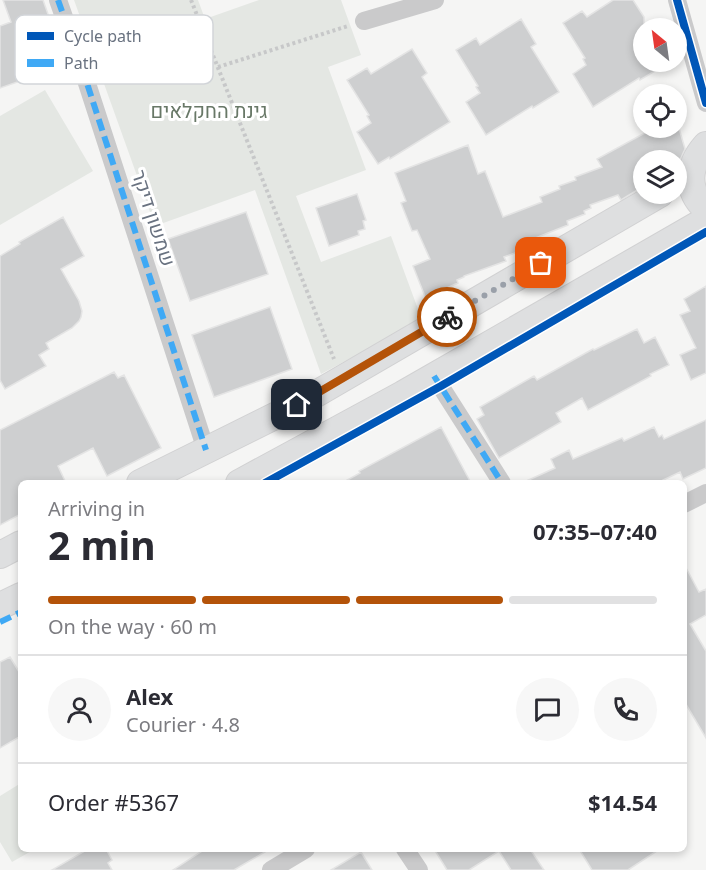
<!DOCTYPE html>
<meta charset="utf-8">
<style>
:root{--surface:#fff;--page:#f7f7f7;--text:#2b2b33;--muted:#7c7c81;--line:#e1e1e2;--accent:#b45309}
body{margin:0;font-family:"Noto Sans",Heebo,sans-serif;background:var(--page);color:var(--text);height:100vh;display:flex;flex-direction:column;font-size:22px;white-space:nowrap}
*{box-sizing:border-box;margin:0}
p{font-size:20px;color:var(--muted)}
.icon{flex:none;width:33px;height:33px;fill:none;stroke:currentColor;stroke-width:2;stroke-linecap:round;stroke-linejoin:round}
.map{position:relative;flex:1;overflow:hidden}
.sheet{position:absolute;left:18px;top:480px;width:669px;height:372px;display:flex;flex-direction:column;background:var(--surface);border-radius:9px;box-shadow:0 3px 9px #0003}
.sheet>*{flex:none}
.needle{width:39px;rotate:331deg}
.controls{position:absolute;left:633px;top:18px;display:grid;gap:12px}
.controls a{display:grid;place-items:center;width:54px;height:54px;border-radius:50%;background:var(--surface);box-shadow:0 3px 9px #0003;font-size:30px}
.pin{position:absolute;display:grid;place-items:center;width:51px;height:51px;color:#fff;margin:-26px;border-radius:12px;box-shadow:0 3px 9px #0006}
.courier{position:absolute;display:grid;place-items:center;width:60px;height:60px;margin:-30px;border:4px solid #b45309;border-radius:50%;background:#fff;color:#222;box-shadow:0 2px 8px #0007}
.overview em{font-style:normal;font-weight:700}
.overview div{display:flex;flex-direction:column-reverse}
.overview{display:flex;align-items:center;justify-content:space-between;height:102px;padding:0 30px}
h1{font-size:39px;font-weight:700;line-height:45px}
.bar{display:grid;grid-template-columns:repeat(4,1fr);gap:9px 6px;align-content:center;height:72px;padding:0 30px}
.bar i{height:8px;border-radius:4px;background:var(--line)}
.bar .current{background:var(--accent)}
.bar p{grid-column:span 4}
.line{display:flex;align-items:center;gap:15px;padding:0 30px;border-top:2px solid var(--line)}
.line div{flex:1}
.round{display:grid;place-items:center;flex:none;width:63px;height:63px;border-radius:32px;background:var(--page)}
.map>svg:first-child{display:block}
</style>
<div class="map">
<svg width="706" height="870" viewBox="0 0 706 870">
<rect width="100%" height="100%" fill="#f5f5f4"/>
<path fill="#e4e7e3" d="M74 0H198L205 19 259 0H341L361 55 328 67 366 170 296 196 321 262 391 236 422 320 321 374 255 190 155 226Z
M45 90 93 171 0 225V116Z
M21 783V849H35L12 862 0 842V796Z"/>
<path fill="#cecfd0" stroke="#e4e4e4" stroke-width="1.5" d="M3 0H43L66 65 0 88V26L11 22Z
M613 0H633L644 17V62H670L640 80 639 78 593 107 573 74 586 65 583 59 585 58 563 23 582 11 587 17Z
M521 19 536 44 531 47 559 92 533 108 532 106 486 135 466 102 480 93 476 87 478 86 456 50 476 38 480 45Z
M412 49 427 73 422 77 450 122 390 159 389 157 378 164 357 132 371 123 367 116 369 115 347 80 367 68 371 74Z
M654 128H679L685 149 680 160H644V186L621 200 618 195 590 205 591 208 584 211 585 214 567 221 568 225 528 241 529 244 522 247 523 250 504 257 506 261 464 276V277L457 280 458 283 440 291 441 294 426 299 413 266 430 259 417 230 412 231 401 203 406 201 395 173 468 145 478 174 485 171 503 217 542 202 540 197 560 189 559 186 576 180 575 177 602 167 597 159Z
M357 194 366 220 363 221 365 229 358 231 359 235 329 246 316 208Z
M246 212 268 274 190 301 168 239Z
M63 217 84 256 61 269 79 301 82 311 81 317 79 321 72 328 46 343 49 349 39 355 46 366 5 389 0 380V256L20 244 19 242Z
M706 286V373L691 380 680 355 696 348 680 315 690 311 684 299Z
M270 307 292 369 214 397 192 335Z
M637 329 644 343 655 337 669 365 650 374 651 376 588 410 582 398 556 413 561 422 499 458 477 419 484 415 480 407 534 376 537 380 593 349 594 350Z
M114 372 118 378 124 375 161 448 107 476 93 448 58 466 66 483H21V514L0 525V430Z
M706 420V468L683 479 680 472 657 483H522L555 468 551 459 569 450 573 459 622 438 624 441 654 427 659 437 662 435 664 439Z
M441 427 471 483H342L360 473 359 471Z
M684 564 699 592 706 589V615L690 624 706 651V738L684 701Z
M10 657 21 675V736L0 748V662Z
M88 849H106L112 860 108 863 112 870H52Z
M205 849H270L234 870H173Z
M434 849H530L544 870H511L499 851 469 870H447Z
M579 849H660L628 870H592Z
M361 852 372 870H331Z"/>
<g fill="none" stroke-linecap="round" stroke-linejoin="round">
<g stroke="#d1d1d2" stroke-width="28">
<path id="secondary" d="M706 145C688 165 685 190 706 209
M140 483 297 405 660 194
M239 483 403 394 706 220
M0 555 21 544
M0 606 21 596"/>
</g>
<path stroke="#c7c8c9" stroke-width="4" stroke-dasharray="3 3" stroke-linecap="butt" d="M191 0 334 359
M218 67 348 26"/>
<path stroke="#cacacb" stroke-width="18" d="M58 0 83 71 206 450
M677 0 706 103
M364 21 435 0
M434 376 502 483
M684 504 706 493
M405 849 419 870
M271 870 306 849"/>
<use href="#secondary" stroke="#dedfe0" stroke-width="26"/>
<path stroke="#3fa9f5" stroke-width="6" stroke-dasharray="12 6" stroke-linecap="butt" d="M58 0 83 71 206 450
M434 376 502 483
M0 622 21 612"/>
<g stroke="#fff" stroke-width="11">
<path id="cycleway" d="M677 0 706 103
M265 483 441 386 706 232"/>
</g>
<use href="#cycleway" stroke="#0057b8" stroke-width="8"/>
</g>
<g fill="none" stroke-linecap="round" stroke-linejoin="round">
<path stroke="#9aa0a9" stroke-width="6" stroke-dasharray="0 10.8" d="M447 317 541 263"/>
<path stroke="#b45309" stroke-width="8" d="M297 405 447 317"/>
</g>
<g text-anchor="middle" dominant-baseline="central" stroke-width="6" stroke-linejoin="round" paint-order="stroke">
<g font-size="20" fill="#687867" stroke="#fff">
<text x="209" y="110">גינת החקלאים</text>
</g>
<g font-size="20" fill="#697280" stroke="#fff">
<text transform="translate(154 218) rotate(72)">שמשון דיקר</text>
</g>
</g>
<rect x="15" y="15" width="198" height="69" rx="9" fill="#fff" stroke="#d2d5d9" stroke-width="1.5"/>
<rect x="27" y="32" width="27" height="8" fill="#0057b8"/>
<rect x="27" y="59" width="27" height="8" fill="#3fa9f5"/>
<g font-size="16" fill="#697280">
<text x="64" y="42">Cycle path</text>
<text x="64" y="69">Path</text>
</g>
</svg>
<div class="controls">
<a><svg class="needle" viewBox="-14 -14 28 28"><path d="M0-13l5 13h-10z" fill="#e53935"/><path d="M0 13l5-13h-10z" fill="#7c7c81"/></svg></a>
<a><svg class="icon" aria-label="locate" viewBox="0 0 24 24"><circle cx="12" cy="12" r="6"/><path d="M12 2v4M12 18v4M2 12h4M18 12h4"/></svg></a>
<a><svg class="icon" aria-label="layers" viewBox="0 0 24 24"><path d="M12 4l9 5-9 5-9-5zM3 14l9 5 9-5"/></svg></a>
</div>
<div class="pin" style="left:541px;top:263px;background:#ea580c"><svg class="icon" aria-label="bag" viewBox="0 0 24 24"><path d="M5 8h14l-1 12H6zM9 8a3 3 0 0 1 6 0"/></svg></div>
<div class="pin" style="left:297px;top:405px;background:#1f2937"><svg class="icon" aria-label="home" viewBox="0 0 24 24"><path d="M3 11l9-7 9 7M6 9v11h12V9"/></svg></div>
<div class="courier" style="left:447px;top:317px"><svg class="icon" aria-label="bike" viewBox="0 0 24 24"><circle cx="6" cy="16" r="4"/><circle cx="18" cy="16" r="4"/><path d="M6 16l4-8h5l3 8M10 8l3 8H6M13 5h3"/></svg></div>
<section class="sheet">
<div class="overview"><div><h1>2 min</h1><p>Arriving in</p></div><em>07:35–07:40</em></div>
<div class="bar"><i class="current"></i><i class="current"></i><i class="current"></i><i></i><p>On the way · 60 m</p></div>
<div class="line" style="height:108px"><a class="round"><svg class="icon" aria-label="person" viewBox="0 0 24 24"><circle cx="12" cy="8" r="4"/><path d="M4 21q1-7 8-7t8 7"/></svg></a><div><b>Alex</b><p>Courier · 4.8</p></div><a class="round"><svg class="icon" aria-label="chat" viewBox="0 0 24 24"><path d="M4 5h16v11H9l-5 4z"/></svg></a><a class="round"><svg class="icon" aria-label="phone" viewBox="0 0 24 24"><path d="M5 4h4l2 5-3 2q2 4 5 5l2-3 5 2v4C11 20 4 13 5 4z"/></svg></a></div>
<div class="line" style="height:78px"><div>Order #5367</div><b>$14.54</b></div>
</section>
</div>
